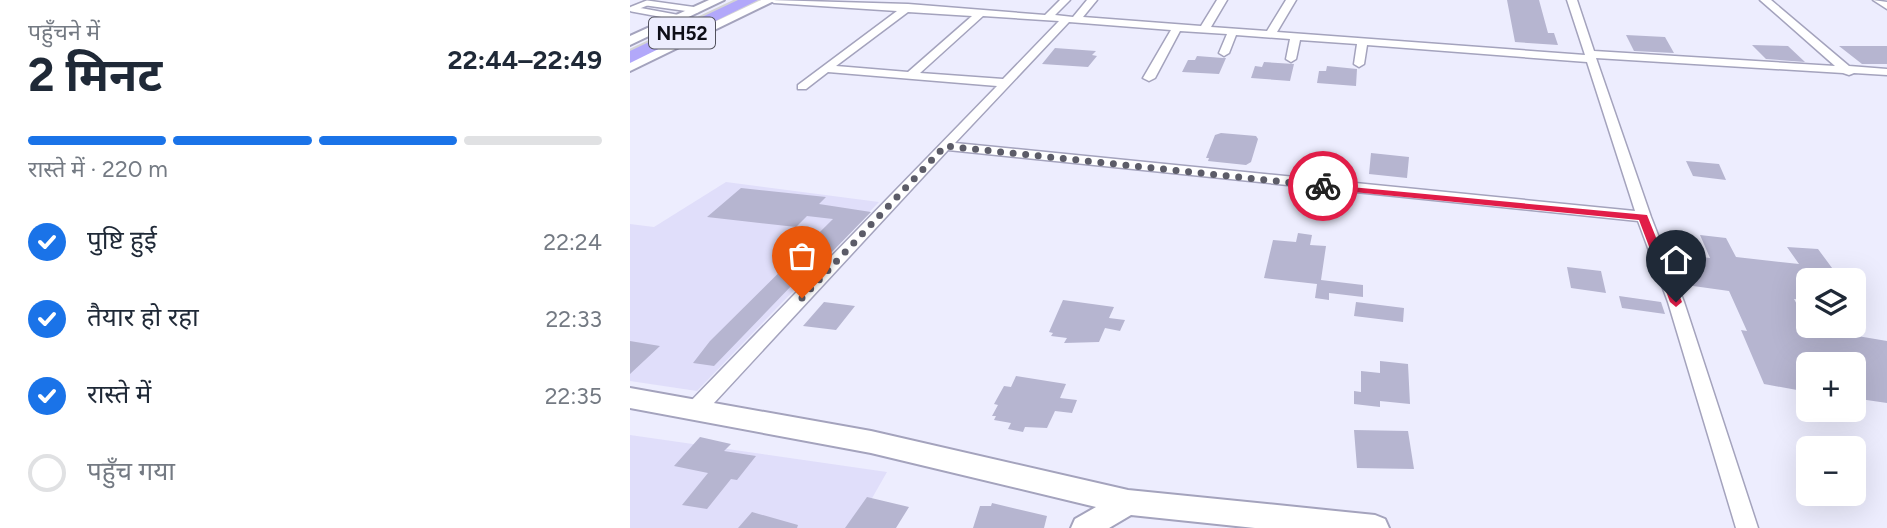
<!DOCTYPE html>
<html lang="hi">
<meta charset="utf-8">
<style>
:root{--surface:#fff;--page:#f2f2f3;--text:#1f2937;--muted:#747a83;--line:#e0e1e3;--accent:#1a73e8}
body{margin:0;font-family:Figtree,"Noto Sans Devanagari",sans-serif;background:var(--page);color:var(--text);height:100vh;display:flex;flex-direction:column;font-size:26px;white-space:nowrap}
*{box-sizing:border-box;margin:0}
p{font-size:23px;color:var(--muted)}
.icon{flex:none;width:38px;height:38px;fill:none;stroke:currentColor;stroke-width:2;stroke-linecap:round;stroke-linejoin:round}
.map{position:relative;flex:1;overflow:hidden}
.side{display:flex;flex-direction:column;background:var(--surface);width:630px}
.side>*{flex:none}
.buttons{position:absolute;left:1166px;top:268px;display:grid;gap:14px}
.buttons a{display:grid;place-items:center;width:70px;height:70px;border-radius:10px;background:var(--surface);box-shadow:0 7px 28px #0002;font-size:35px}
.pin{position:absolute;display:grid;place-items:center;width:60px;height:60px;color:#fff;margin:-72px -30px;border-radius:50% 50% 50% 0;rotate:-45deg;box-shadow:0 0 7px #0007}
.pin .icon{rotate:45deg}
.courier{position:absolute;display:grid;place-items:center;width:70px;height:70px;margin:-35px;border:5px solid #e11d48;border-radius:50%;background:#fff;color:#222;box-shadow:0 2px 9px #0007}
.summary em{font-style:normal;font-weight:700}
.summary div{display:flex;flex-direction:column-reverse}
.summary{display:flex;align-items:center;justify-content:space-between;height:119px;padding:0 28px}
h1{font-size:46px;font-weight:700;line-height:52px}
.bar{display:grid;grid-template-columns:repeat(4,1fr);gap:10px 7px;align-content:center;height:84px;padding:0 28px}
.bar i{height:9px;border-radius:5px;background:var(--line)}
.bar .selected{background:var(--accent)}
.bar p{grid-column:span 4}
ol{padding:0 28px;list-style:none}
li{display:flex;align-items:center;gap:21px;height:77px}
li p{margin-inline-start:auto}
li .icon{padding:7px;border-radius:50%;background:var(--accent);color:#fff;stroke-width:4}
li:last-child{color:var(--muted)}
li i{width:38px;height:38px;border:4px solid var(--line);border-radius:50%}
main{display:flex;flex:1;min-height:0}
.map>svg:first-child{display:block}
</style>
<main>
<section class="side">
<div class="summary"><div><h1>2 मिनट</h1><p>पहुँचने में</p></div><em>22:44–22:49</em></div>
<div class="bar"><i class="selected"></i><i class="selected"></i><i class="selected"></i><i></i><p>रास्ते में · 220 m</p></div>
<ol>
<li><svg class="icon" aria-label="check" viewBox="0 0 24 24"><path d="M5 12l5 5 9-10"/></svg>पुष्टि हुई<p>22:24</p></li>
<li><svg class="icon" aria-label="check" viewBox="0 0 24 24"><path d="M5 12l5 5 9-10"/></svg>तैयार हो रहा<p>22:33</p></li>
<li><svg class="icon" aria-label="check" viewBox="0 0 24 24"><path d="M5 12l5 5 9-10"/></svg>रास्ते में<p>22:35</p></li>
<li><i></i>पहुँच गया</li>
</ol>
</section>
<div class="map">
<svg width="1257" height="528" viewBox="0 0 1257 528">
<rect width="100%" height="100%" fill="#ededfe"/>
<path fill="#e0defa" d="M96 182 249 202 67 391 0 381V224L24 227Z
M0 435 257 472 225 528H0Z"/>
<path fill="#b6b5d0" d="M877 0H909L918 33H924L928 45 885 42Z
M996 35 1035 37 1044 53 1004 51Z
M1122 45 1158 46 1175 62 1136 59Z
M1209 46H1257V64H1232Z
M425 48 466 51 462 55 467 56 458 67 412 64Z
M567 56 593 58H596L589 74 552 72 558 60H565Z
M634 62 664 64 660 81 621 78 625 66 632 67Z
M697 66 727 69 726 86 687 83 689 71H696Z
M591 133 626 136 628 139 621 162 616 165 578 161 579 158H576L585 135Z
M741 153 779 157 777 178 739 174Z
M1056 161 1089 164 1096 180 1063 176Z
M111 188 196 197 189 204 241 212 200 254 193 253 84 366 63 363 80 341 203 219 177 216 166 227 77 217Z
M668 233 682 235 680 245 696 246 691 280 733 285V297L699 293V300L685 298 687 284 634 278 643 240 666 242Z
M1070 235 1096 238 1106 257 1169 264 1157 247 1188 249 1208 276 1181 274 1184 280H1178V300L1164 299 1180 328 1257 341V403L1223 398V364H1178V392L1134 384 1111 330 1117 331 1099 291 1056 285 1045 254 1080 258Z
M937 267 971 271 976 293 941 288Z
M989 296 1031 302 1035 314 992 308Z
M433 300 484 307 479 318 495 320 490 331 475 328 469 342 434 343 437 338 421 336 423 333 419 332Z
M194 302 225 306 206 330 173 326Z
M726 302 774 308 773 322 724 316Z
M0 341 30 346 0 374Z
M750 361 778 364 780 404 750 401V407L724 404V391L731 392V371L750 373Z
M386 376 436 384 430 398 447 400 442 413 425 411 417 428 395 427 393 432 378 429 381 423 364 420 366 416H362L368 405 364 404 374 386 381 387Z
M724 430 778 431 784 469 727 468Z
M70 437 101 444 94 451 126 456 107 480 101 479 77 509 52 505 78 473 44 466Z
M237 497 279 507 266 528H215Z
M362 503 417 516 414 528H343L350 506H361Z
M122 512 168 525 167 528H108Z"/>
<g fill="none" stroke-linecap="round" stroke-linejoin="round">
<g stroke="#a4a3bd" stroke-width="8">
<path id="service" d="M51 18 2 9 17 3 67 10"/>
</g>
<g stroke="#a4a3bd" stroke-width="3">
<path id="minor" d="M139 0 278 4 415 15 430 0H440L425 15 443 17 457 0H467L453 17 571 26 587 0H597L581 27 637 31 656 0H666L647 32 955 55 937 0H947L964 51 1205 66 1130 0H1141L1219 66 1257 69V75L1224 73 1219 75 1213 73 966 58 1021 217 1054 302 1128 528H1106L1038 302 1008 221 318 150 71 417 64 419 57 417 54 411 57 405 367 86 198 72 176 89H168V85L267 11 144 3ZM278 12 342 16 278 72 206 66ZM353 16 429 21 373 79 290 73ZM439 22 541 30 513 78 519 81 525 78 550 31 597 34 589 53 594 56 599 53 606 35 660 39 656 59 661 62 666 59 670 40 727 44 724 64 729 67 734 64 737 45 957 62 1005 211 325 143Z
M1243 0 1257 2V9Z"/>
</g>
<g stroke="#a4a3bd" stroke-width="4">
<path id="tertiary" d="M79 0H94L0 45V36Z
M131 0H146L0 71V62Z
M0 388 241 431 498 490 745 515 755 519 759 528H625L501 515 479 528H441L445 519 466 507 241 453 0 408Z"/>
</g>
<g stroke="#d4d4d5" stroke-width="4">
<path id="trunk" d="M108 0H128L0 63V51Z"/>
</g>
<use href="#service" stroke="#fff" stroke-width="5"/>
<use href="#minor" fill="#fff" fill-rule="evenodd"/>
<use href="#tertiary" fill="#fff" fill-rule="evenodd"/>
<use href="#trunk" fill="#b2a8fa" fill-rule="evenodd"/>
</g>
<path fill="#e11d48" d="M689 184 1017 215 1052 302 1046 307 1040 302 1009 220 693 189Z"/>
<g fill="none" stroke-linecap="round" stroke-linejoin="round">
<path stroke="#5c5c68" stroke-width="7" stroke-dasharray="0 12.6" d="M172 298 315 146 693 186"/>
</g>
<g text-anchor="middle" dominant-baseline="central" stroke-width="6" stroke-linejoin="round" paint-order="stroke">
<rect fill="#ededfe" stroke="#51515c" stroke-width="2" x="19" y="17.5" width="66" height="31" rx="5"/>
<g font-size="19" font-weight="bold" fill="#0e0e17">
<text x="52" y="33">NH52</text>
</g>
</g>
</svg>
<div class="buttons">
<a><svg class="icon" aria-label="layers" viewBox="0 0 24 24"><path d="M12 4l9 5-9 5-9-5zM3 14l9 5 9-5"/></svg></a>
<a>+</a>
<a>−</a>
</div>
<div class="pin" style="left:172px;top:298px;background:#ea580c"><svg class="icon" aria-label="bag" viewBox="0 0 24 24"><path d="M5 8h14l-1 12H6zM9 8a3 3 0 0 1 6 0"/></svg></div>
<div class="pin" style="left:1046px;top:302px;background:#1f2937"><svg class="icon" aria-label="home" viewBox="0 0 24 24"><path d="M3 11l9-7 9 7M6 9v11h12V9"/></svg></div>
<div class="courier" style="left:693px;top:186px"><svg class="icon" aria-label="bike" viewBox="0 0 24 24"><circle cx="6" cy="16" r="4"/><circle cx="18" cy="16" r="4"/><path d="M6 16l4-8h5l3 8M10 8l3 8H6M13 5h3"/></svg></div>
</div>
</main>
